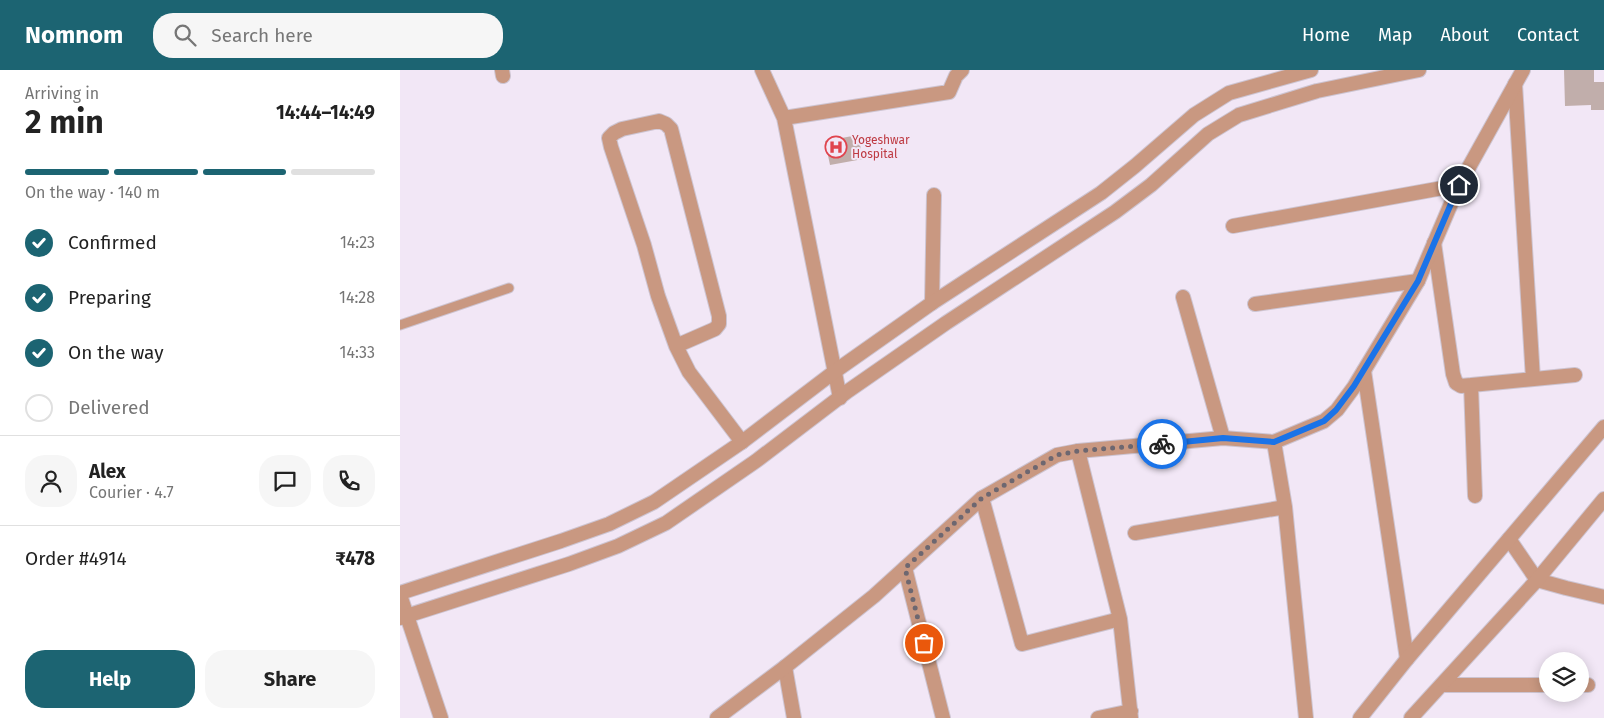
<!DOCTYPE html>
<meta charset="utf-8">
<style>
:root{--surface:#fff;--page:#f6f6f6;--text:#222;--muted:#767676;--line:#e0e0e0;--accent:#1c6472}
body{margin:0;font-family:"Fira Sans",sans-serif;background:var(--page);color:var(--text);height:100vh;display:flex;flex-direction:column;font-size:19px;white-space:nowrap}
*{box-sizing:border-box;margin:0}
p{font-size:16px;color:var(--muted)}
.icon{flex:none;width:28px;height:28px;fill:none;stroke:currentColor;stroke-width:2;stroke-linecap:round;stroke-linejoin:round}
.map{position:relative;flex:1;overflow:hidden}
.side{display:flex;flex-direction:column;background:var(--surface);width:400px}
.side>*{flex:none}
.controls{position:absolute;left:1139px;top:582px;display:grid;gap:10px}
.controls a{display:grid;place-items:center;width:50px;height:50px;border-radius:50%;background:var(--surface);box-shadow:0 2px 12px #0003;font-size:25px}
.pin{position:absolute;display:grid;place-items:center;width:42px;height:42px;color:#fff;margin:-21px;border:2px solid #fff;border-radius:50%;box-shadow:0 1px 5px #0007}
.courier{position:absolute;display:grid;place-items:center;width:50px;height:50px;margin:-25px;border:4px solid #1a73e8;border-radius:50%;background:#fff;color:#222;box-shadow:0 1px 6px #0007}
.overview em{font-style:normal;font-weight:700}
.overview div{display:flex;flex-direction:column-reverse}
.overview{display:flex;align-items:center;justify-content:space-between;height:85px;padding:0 25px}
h1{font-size:32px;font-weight:700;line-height:38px}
.bar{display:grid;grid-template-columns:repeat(4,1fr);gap:8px 5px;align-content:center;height:60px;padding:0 25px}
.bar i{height:6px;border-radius:4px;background:var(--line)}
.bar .selected{background:var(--accent)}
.bar p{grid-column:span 4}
.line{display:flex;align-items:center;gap:12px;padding:0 25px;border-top:1px solid var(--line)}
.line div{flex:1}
.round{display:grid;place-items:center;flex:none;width:52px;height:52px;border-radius:20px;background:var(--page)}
ol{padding:0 25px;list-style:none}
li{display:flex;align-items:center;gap:15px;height:55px}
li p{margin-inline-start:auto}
li .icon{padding:5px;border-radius:50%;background:var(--accent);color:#fff;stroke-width:4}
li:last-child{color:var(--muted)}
li i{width:28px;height:28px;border:2px solid var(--line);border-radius:50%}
.cta{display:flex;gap:10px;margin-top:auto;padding:10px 25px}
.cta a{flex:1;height:58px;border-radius:20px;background:var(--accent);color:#fff;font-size:20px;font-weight:700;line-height:58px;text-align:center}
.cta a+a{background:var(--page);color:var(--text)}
header{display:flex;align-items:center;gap:30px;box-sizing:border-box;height:70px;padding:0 25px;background:var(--accent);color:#fff}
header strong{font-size:24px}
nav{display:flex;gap:28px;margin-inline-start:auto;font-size:18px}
.search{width:350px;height:45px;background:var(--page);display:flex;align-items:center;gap:12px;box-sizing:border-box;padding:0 18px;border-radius:20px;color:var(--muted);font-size:19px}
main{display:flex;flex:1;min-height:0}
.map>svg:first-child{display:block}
</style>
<header>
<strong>Nomnom</strong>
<div class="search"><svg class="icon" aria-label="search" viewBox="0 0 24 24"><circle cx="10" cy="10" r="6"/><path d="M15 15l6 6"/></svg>Search here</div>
<nav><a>Home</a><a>Map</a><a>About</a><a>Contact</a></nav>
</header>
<main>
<section class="side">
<div class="overview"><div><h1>2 min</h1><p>Arriving in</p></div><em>14:44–14:49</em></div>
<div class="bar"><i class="selected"></i><i class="selected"></i><i class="selected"></i><i></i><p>On the way · 140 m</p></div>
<ol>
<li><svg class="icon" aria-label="check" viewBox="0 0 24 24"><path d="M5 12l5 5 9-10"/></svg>Confirmed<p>14:23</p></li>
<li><svg class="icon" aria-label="check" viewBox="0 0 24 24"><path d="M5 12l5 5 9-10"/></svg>Preparing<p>14:28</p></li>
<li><svg class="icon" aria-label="check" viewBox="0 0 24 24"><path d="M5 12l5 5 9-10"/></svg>On the way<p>14:33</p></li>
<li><i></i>Delivered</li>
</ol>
<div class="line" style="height:90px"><a class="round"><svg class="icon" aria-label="person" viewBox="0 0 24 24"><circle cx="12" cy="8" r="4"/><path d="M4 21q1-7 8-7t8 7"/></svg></a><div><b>Alex</b><p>Courier · 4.7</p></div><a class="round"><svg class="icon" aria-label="chat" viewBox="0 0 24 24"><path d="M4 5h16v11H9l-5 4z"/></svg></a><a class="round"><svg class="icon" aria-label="phone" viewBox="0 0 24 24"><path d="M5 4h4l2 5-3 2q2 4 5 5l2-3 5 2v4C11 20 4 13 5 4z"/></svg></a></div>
<div class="line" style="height:65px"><div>Order #4914</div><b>₹478</b></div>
<div class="cta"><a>Help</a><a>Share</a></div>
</section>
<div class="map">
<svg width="1204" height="648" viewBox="0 0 1204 648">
<rect width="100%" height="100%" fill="#f2e7f6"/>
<path fill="#c1aeab" d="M1164 0H1194V12H1204V40H1191V35L1165 36Z
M458 65 463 89 430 95 425 71Z"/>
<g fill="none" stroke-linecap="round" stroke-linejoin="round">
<g stroke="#cdc4d1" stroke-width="11">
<path id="service" d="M0 255 109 218"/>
</g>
<g stroke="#cdc4d1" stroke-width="16">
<path id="minor" d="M102 0 103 6
M362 0 384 48 440 328
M1115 14 1133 309
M384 48 549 22 556 6 562 0
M833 156 1059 115
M1034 173 1053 304 1056 313 1061 316 1175 305
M783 227 823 368
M532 233 534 125
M855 234 1018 211
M276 276 315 259 319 254V246L271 59 266 54 259 51 222 59 214 63 209 68 211 77 244 175 258 226 276 276 289 302 342 372
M964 301 1007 589
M1071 315 1075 426
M874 372 885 437 906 648
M582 428 622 574 720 549 678 381
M735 463 885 437
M1109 469 1137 510 1166 518 1204 527
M505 498 543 648
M0 525 41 648
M720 549 731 648
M385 597 394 648
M1043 615H1148
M1180 615H1188
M698 648 731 641"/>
</g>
<g stroke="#cdc4d1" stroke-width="16">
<path id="tertiary" d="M0 523 161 471 209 454 254 432 342 372 434 302 532 233 701 123 735 96 794 45 829 23 911 0
M0 548 169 494 218 476 266 453 356 391 448 321 546 253 715 142 751 115 808 64 839 45 917 21 1019 0
M317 648 385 597 474 526 582 428 657 385 678 381 823 368 874 372 924 351 937 340 954 317 1018 211 1059 115 1123 0
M960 648 1007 589 1204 357
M1011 648 1137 510 1204 429"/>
</g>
<use href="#service" stroke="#c99881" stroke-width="9"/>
<use href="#minor" stroke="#c99881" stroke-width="14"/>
<use href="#tertiary" stroke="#c99881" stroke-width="14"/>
</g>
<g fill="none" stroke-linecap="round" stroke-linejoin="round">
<path stroke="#6d6770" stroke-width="5" stroke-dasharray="0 9" d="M524 573 505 498 582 428 657 385 678 381 762 374"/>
<path stroke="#1a73e8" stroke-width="6" d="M762 374 823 368 874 372 924 351 936 340 954 316 1018 211 1059 115"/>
</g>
<defs>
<g id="hospital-ring" transform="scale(1.125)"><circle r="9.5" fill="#f2e7f6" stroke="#e0444e" stroke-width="1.5"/><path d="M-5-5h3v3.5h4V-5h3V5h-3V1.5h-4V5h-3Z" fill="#e0444e"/></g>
</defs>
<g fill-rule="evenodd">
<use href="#hospital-ring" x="436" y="77"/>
</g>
<g text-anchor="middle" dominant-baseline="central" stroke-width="4" stroke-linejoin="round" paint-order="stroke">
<g font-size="12" fill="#be3a42" stroke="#f2e7f6" text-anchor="start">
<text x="452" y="70">Yogeshwar<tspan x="452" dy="14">Hospital</tspan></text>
</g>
</g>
</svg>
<div class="controls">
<a><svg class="icon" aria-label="layers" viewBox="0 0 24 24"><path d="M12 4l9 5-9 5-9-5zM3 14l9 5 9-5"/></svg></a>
</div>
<div class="pin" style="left:524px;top:573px;background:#ea580c"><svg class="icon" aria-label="bag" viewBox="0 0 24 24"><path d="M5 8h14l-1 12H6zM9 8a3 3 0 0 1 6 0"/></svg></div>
<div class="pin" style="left:1059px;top:115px;background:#1f2937"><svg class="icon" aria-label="home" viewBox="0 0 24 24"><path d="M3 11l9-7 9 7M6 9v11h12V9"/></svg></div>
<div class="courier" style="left:762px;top:374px"><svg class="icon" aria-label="bike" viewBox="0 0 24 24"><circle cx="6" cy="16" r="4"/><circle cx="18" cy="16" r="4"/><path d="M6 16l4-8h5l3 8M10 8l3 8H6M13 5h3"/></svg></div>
</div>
</main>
